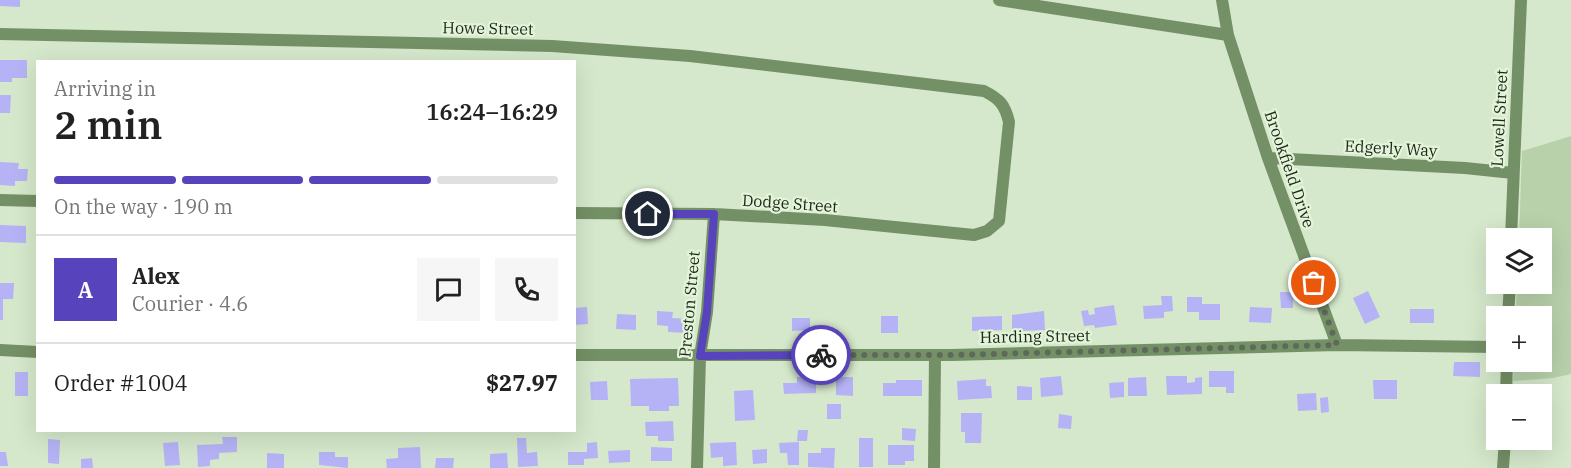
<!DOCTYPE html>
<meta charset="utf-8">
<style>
:root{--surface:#fff;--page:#f6f6f6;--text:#222;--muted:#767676;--line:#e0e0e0;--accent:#5743bb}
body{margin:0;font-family:"IBM Plex Serif",serif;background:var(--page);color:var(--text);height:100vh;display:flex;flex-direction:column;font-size:22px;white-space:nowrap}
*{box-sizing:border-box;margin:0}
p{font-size:20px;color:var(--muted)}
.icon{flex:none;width:33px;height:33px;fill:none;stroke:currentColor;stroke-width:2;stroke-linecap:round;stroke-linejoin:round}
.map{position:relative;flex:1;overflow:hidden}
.sheet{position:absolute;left:36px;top:60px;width:540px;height:372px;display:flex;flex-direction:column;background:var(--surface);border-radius:0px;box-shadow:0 6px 24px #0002}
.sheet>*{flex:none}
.tools{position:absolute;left:1486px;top:228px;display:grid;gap:12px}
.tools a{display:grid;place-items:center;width:66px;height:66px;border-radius:0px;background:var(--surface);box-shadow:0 6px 24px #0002;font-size:30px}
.pin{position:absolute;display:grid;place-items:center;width:51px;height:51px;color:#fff;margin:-26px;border:3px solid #fff;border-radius:50%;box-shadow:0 2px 6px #0007}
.courier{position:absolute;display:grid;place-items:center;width:60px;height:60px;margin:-30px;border:4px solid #5743bb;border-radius:50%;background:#fff;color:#222;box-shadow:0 2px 8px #0007}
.overview em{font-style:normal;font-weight:600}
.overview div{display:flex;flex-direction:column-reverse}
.overview{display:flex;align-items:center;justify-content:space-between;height:102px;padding:0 18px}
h1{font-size:39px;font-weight:600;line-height:45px}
.bar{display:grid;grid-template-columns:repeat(4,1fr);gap:9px 6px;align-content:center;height:72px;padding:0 18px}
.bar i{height:8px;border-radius:4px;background:var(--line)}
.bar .on{background:var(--accent)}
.bar p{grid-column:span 4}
.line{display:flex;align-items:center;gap:15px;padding:0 18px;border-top:2px solid var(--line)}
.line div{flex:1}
.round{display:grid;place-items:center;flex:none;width:63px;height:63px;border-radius:0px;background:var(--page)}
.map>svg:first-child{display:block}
</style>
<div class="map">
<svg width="1571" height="468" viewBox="0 0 1571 468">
<rect width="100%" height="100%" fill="#d5e8cb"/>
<path fill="#b8d1ab" d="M1571 136V374L1553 378 1513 381 1514 362H1542V316H1516L1517 284H1542V238H1519L1522 151Z"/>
<path fill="#b5b3f5" d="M0 0H20V7L0 6Z
M0 60H27V78H12V82H0Z
M0 95H11L10 113H0Z
M0 162 19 163 18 169H28L27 181H15V186L0 185Z
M0 225 26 226V243L0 242Z
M0 283H14L13 299H3V320H0Z
M1368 291 1380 317 1365 324 1353 298Z
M1280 292H1293V308H1281Z
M1161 296H1172L1173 311 1164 312V318L1144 319 1143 306 1162 305Z
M1187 297H1202V304H1220V320H1199V312H1187Z
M1114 305 1117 325 1095 328 1094 325 1084 326 1081 311 1088 310 1089 315 1095 314 1094 308Z
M587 307 588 324 574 325V308Z
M1250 307 1272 308 1271 323 1249 322Z
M1410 309H1434V323H1410Z
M657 311 673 312 672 318 689 319 688 333 668 332V326L657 325Z
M1044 311 1045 330 1021 331V329H1012V315Z
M617 314 636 315V330L616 329Z
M881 316H898V333H881Z
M1002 316V330L972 331V317Z
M792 318H810V330L792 331Z
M1454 362H1480V377L1453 376Z
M1209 371H1234V393H1226V387H1209Z
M15 372H28V396H15Z
M1061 376 1063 395 1041 397 1040 378Z
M1166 376H1187V383L1195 382V378L1202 377V394L1167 395Z
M797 377H816V393L784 394 783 383H797Z
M836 377H853V396L836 395Z
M1146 377 1147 396H1128V378Z
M678 378 679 406H669V411H649V406H631L630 379Z
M986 379V386H991L992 398 958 400 957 381Z
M896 380H922V396H883V383H896Z
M1373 380H1397V399H1374Z
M607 381 608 400H591L590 382Z
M1124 382V397L1110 398 1109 383Z
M1017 386 1032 387V400H1017Z
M753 390 755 420 735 421 734 391Z
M1316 393 1317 410 1298 411 1297 394Z
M1328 397 1329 412 1321 413 1320 398Z
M827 404H841V419H827Z
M961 413H982L981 443H965V432H961Z
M1059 414 1072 416 1071 429 1058 428Z
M673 421 674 441H658V436H646L645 422Z
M902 428 916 429 915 441 902 440Z
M798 430H808L807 441H797Z
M222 437H237V452L219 453V459L210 460V466L198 467 197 445 223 444Z
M517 438H526L527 453 537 452 538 466 518 467Z
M859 438H873V467H859Z
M48 439 60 440 59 464 48 463Z
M178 442 180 465 165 466 163 443Z
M597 442 598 458 584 459V465H568V452H587V443Z
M736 442 737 465 723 466V457L711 458 710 443Z
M799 442V465H788L787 453H780L779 443Z
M888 445H914V461H905V465H888Z
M420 447 421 468H387L386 459 398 458V448Z
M651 447 672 448V461H651Z
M821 448H835L834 468 808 467V453H821Z
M767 449V463L753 464 752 450Z
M630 450V462L609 463 608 451Z
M0 452H6L8 466H0Z
M319 452H335V457H348V468L319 465Z
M267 453 284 454V468H267Z
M507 453 508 468H490V454Z
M92 458 93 468H81V459Z
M436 458H454L453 468H435Z"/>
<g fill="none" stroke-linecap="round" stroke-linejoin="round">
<path stroke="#749066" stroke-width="12" d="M999 0 1228 35
M1222 0 1228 35 1268 158 1337 345
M0 34 552 46 690 56 984 91C1000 99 1005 105 1009 122L999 221 987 231 974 235 825 220 714 214 574 213
M1268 158 1465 168 1513 173
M0 200 38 201
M1511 238 1521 0
M1508 316 1510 284
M0 350 38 352
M574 355H952L1337 345 1497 347
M1506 394 1507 362
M697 468 700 356 707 312 714 214
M934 468 935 355
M1503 468 1505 440"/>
</g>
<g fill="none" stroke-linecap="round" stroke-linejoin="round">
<path stroke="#5e6959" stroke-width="6" stroke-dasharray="0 10.8" d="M821 355H952L1337 345 1314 283"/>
<path stroke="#5743bb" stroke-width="8" d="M648 214H714L707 312 700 356 821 355"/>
</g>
<g text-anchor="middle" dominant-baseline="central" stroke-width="4.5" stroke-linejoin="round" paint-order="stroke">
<g font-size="16" fill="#1e251b" stroke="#e2f5d8">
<text transform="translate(488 28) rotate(1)">Howe Street</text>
<text transform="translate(1499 118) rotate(-87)">Lowell Street</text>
<text transform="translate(1391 148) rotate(3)">Edgerly Way</text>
<text transform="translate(1290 169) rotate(71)">Brookfield Drive</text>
<text transform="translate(790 203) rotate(4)">Dodge Street</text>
<text transform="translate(689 304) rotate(-85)">Preston Street</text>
<text transform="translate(1035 336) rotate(-1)">Harding Street</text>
</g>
</g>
</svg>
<div class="tools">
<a><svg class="icon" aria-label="layers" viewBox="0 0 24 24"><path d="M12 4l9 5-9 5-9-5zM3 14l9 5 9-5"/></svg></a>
<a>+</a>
<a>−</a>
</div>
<div class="pin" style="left:1314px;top:283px;background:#ea580c"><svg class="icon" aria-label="bag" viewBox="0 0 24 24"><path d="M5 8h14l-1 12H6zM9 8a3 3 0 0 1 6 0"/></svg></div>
<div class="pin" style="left:648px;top:214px;background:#1f2937"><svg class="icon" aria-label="home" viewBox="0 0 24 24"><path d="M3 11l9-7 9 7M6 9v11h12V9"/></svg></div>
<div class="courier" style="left:821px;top:355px"><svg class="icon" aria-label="bike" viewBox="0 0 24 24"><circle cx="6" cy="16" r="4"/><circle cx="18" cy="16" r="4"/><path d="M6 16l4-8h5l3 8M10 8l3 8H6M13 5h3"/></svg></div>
<section class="sheet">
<div class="overview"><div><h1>2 min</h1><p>Arriving in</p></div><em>16:24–16:29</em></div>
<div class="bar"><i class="on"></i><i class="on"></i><i class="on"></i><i></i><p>On the way · 190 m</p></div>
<div class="line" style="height:108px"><b class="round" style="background:var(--accent);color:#fff">A</b><div><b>Alex</b><p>Courier · 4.6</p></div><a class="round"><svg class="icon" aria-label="chat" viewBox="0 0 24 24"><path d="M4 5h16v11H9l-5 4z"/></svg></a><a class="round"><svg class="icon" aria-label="phone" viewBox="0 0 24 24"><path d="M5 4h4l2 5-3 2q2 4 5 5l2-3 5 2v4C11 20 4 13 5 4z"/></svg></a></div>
<div class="line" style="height:78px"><div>Order #1004</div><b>$27.97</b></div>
</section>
</div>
